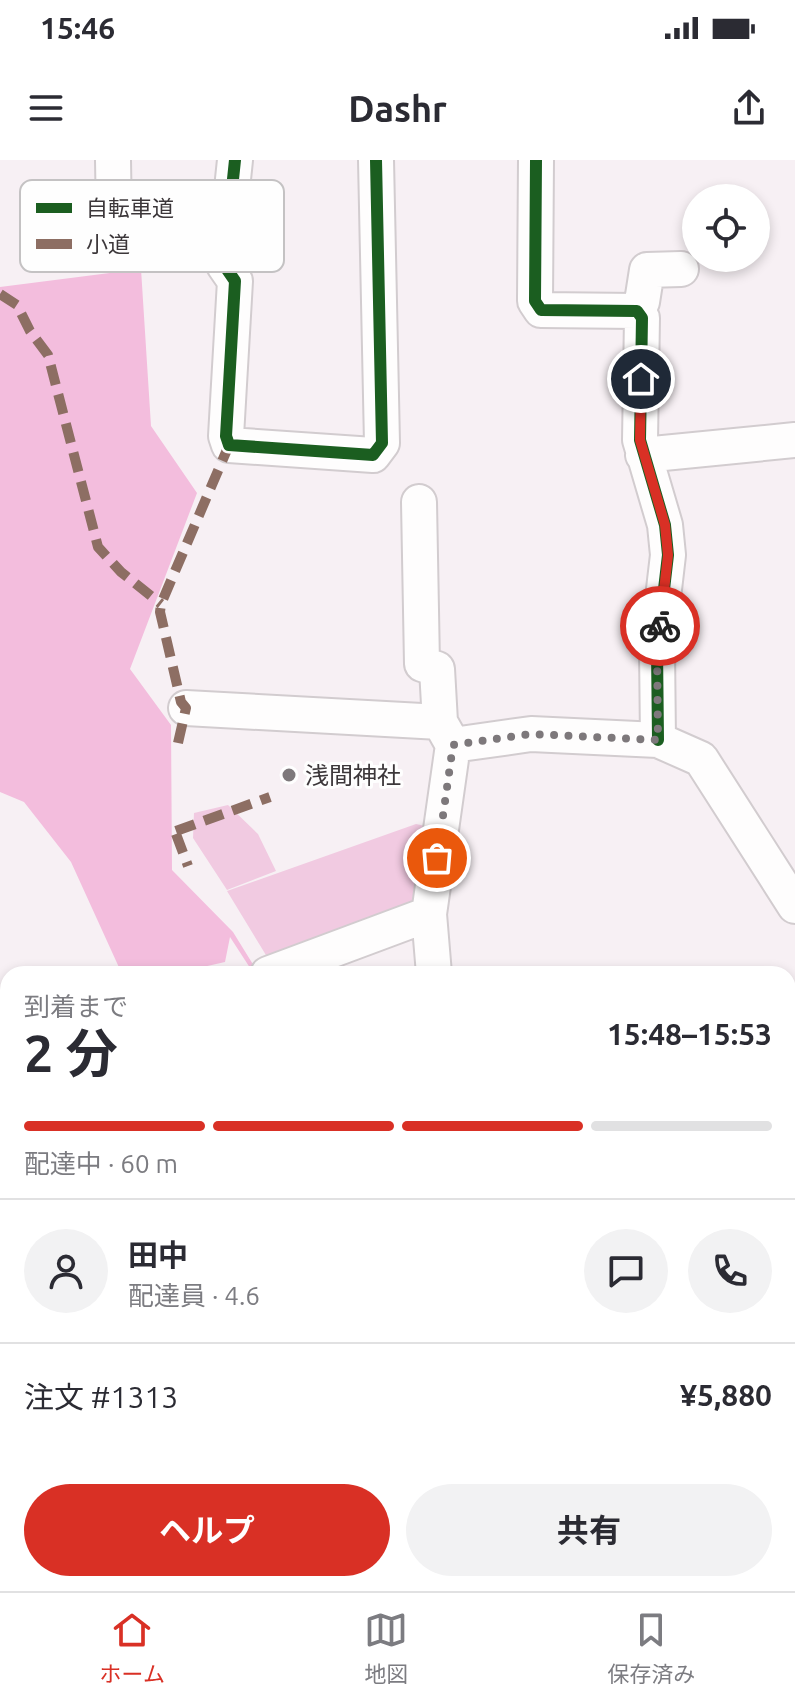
<!DOCTYPE html>
<html lang="ja">
<meta charset="utf-8">
<style>
:root{--surface:#fff;--page:#f2f2f3;--text:#2b2b33;--muted:#7c7c81;--line:#e1e1e2;--accent:#d93025}
body{margin:0;font-family:Ubuntu,"Noto Sans JP",sans-serif;background:var(--page);color:var(--text);height:100vh;display:flex;flex-direction:column;font-size:30px;white-space:nowrap}
*{box-sizing:border-box;margin:0}
p{font-size:26px;color:var(--muted)}
.icon{flex:none;width:44px;height:44px;fill:none;stroke:currentColor;stroke-width:2;stroke-linecap:round;stroke-linejoin:round}
.map{position:relative;flex:1;overflow:hidden}
.side{position:absolute;left:0px;top:806px;width:796px;height:626px;display:flex;flex-direction:column;background:var(--surface);border-radius:24px 24px 0 0;box-shadow:0 4px 12px #0003}
.side>*{flex:none}
.controls{position:absolute;left:682px;top:24px;display:grid;gap:16px}
.controls a{display:grid;place-items:center;width:88px;height:88px;border-radius:50%;background:var(--surface);box-shadow:0 4px 12px #0003;font-size:40px}
.pin{position:absolute;display:grid;place-items:center;width:68px;height:68px;color:#fff;margin:-34px;border:4px solid #fff;border-radius:50%;box-shadow:0 2px 8px #0007}
.courier{position:absolute;display:grid;place-items:center;width:80px;height:80px;margin:-40px;border:6px solid #d93025;border-radius:50%;background:#fff;color:#222;box-shadow:0 2px 10px #0007}
.overview em{font-style:normal;font-weight:700}
.overview div{display:flex;flex-direction:column-reverse}
.overview{display:flex;align-items:center;justify-content:space-between;height:136px;padding:0 24px}
h1{font-size:52px;font-weight:700;line-height:60px}
.bar{display:grid;grid-template-columns:repeat(4,1fr);gap:12px 8px;align-content:center;height:96px;padding:0 24px}
.bar i{height:10px;border-radius:6px;background:var(--line)}
.bar .current{background:var(--accent)}
.bar p{grid-column:span 4}
.line{display:flex;align-items:center;gap:20px;padding:0 24px;border-top:2px solid var(--line)}
.line div{flex:1}
.round{display:grid;place-items:center;flex:none;width:84px;height:84px;border-radius:42px;background:var(--page)}
.action{display:flex;gap:16px;margin-top:auto;padding:16px 24px}
.action a{flex:1;height:92px;border-radius:48px;background:var(--accent);color:#fff;font-size:32px;font-weight:700;line-height:92px;text-align:center}
.action a+a{background:var(--page);color:var(--text)}
.status{display:flex;justify-content:space-between;align-items:center;height:56px;padding:0 40px;background:var(--surface);direction:ltr}
.status svg{height:22px;fill:currentColor}
header{display:flex;justify-content:space-between;align-items:center;height:104px;padding:0 24px;background:var(--surface);font-size:36px;font-weight:700}
.menu{display:flex;justify-content:space-around;align-items:center;height:112px;border-top:2px solid var(--line);background:var(--surface);font-size:22px;color:var(--muted)}
.menu a{display:grid;justify-items:center;gap:4px}
.menu .current{color:var(--accent)}
.map>svg:first-child{display:block}
</style>
<div class="status"><b>15:46</b><svg viewBox="0 0 49 12"><path d="M0 12V9h3v3zM5 12V6h3v6zM10 12V3h3v9zM15 12V0h3v12zM26 1h20v11H26zM47 4h2v5h-2z"/></svg></div>
<header><svg class="icon" aria-label="menu" viewBox="0 0 24 24"><path d="M4 6h16M4 12h16M4 18h16"/></svg>Dashr<svg class="icon" aria-label="share" viewBox="0 0 24 24"><path d="M12 15V3M7 8l5-5 5 5M5 13v7h14v-7"/></svg></header>
<div class="map">
<svg width="795" height="1431" viewBox="0 0 795 1431">
<rect width="100%" height="100%" fill="#f7f0f4"/>
<path fill="#f1cae1" d="M228 645 258 674 276 711 227 730 193 678 194 653Z
M416 664 425 666 424 752 272 805 227 731Z"/>
<path fill="#f3bddd" d="M141 109 151 266 197 333 130 509 171 565 172 710 233 772 259 814H254L230 777 225 802 172 814H122L71 702 24 642 0 632V127Z
M0 1120 8 1137V1424H141V1431H0Z"/>
<g fill="none" stroke-linecap="round" stroke-linejoin="round">
<g stroke="#d2cccf" stroke-width="38">
<path id="minor" d="M113 0 114 59
M235 0 224 105 235 121 226 276 229 285 373 295 382 283 376 0
M536 0 535 141 541 150 637 151 642 158 640 280 665 365 668 395 657 489 658 580
M637 151 642 142 647 110 681 109
M643 295 795 280
M419 342 422 504 437 509 440 562 453 585 429 754 434 814
M186 548 440 562
M453 585 531 574 658 580 701 599 795 746
M268 814 429 754
M788 848 795 845
M0 856H8
M0 1038 8 1054
M333 1431 335 1424
M454 1431 506 1424"/>
</g>
<use href="#minor" stroke="#fefdfd" stroke-width="34"/>
<path stroke="#8d6e63" stroke-width="10" stroke-dasharray="20 10" stroke-linecap="butt" d="M0 134 17 145 30 171 48 195 98 387 121 412 161 444
M178 583 186 548 181 542 160 452 161 444 229 285
M176 671 270 637
M176 674 188 706
M0 1044 2 1043"/>
<g stroke="#fefefe" stroke-width="17">
<path id="cycleway" d="M235 0 224 105 235 121 226 276 229 285 373 295 382 283 376 0
M536 0 535 141 541 150 637 151 642 158 640 280 665 365 668 395 657 489 658 580"/>
</g>
<use href="#cycleway" stroke="#1b5e20" stroke-width="12"/>
</g>
<g fill="none" stroke-linecap="round" stroke-linejoin="round">
<path stroke="#7d787b" stroke-width="8" stroke-dasharray="0 14.4" d="M437 698 453 585 531 574 658 580 657 489 660 466"/>
<path stroke="#d93025" stroke-width="10" d="M641 219 640 280 665 365 668 395 660 466"/>
</g>
<circle fill="#7d787b" stroke="#fefefe" stroke-width="3" cx="289" cy="615" r="8"/>
<g text-anchor="middle" dominant-baseline="central" stroke-width="6" stroke-linejoin="round" paint-order="stroke">
<g font-size="24" fill="#3c373a" stroke="#fefefe" text-anchor="start">
<text x="305" y="615">浅間神社</text>
</g>
</g>
<rect x="20" y="20" width="264" height="92" rx="12" fill="#fefefe" stroke="#c4c2c3" stroke-width="2"/>
<rect x="36" y="43" width="36" height="10" fill="#1b5e20"/>
<rect x="36" y="79" width="36" height="10" fill="#8d6e63"/>
<g font-size="22" fill="#3c373a">
<text x="86" y="56">自転車道</text>
<text x="86" y="92">小道</text>
</g>
</svg>
<div class="controls">
<a><svg class="icon" aria-label="locate" viewBox="0 0 24 24"><circle cx="12" cy="12" r="6"/><path d="M12 2v4M12 18v4M2 12h4M18 12h4"/></svg></a>
</div>
<div class="pin" style="left:437px;top:698px;background:#ea580c"><svg class="icon" aria-label="bag" viewBox="0 0 24 24"><path d="M5 8h14l-1 12H6zM9 8a3 3 0 0 1 6 0"/></svg></div>
<div class="pin" style="left:641px;top:219px;background:#1f2937"><svg class="icon" aria-label="home" viewBox="0 0 24 24"><path d="M3 11l9-7 9 7M6 9v11h12V9"/></svg></div>
<div class="courier" style="left:660px;top:466px"><svg class="icon" aria-label="bike" viewBox="0 0 24 24"><circle cx="6" cy="16" r="4"/><circle cx="18" cy="16" r="4"/><path d="M6 16l4-8h5l3 8M10 8l3 8H6M13 5h3"/></svg></div>
<section class="side">
<div class="overview"><div><h1>2 分</h1><p>到着まで</p></div><em>15:48–15:53</em></div>
<div class="bar"><i class="current"></i><i class="current"></i><i class="current"></i><i></i><p>配達中 · 60 m</p></div>
<div class="line" style="height:144px"><a class="round"><svg class="icon" aria-label="person" viewBox="0 0 24 24"><circle cx="12" cy="8" r="4"/><path d="M4 21q1-7 8-7t8 7"/></svg></a><div><b>田中</b><p>配達員 · 4.6</p></div><a class="round"><svg class="icon" aria-label="chat" viewBox="0 0 24 24"><path d="M4 5h16v11H9l-5 4z"/></svg></a><a class="round"><svg class="icon" aria-label="phone" viewBox="0 0 24 24"><path d="M5 4h4l2 5-3 2q2 4 5 5l2-3 5 2v4C11 20 4 13 5 4z"/></svg></a></div>
<div class="line" style="height:104px"><div>注文 #1313</div><b>¥5,880</b></div>
<div class="action"><a>ヘルプ</a><a>共有</a></div>
</section>
</div>
<nav class="menu">
<a class="current"><svg class="icon" aria-label="home" viewBox="0 0 24 24"><path d="M3 11l9-7 9 7M6 9v11h12V9"/></svg>ホーム</a>
<a><svg class="icon" aria-label="map" viewBox="0 0 24 24"><path d="M3 6l6-2 6 2 6-2v14l-6 2-6-2-6 2zM9 4v14M15 6v14"/></svg>地図</a>
<a><svg class="icon" aria-label="saved" viewBox="0 0 24 24"><path d="M7 4h10v16l-5-4-5 4z"/></svg>保存済み</a>
</nav>
